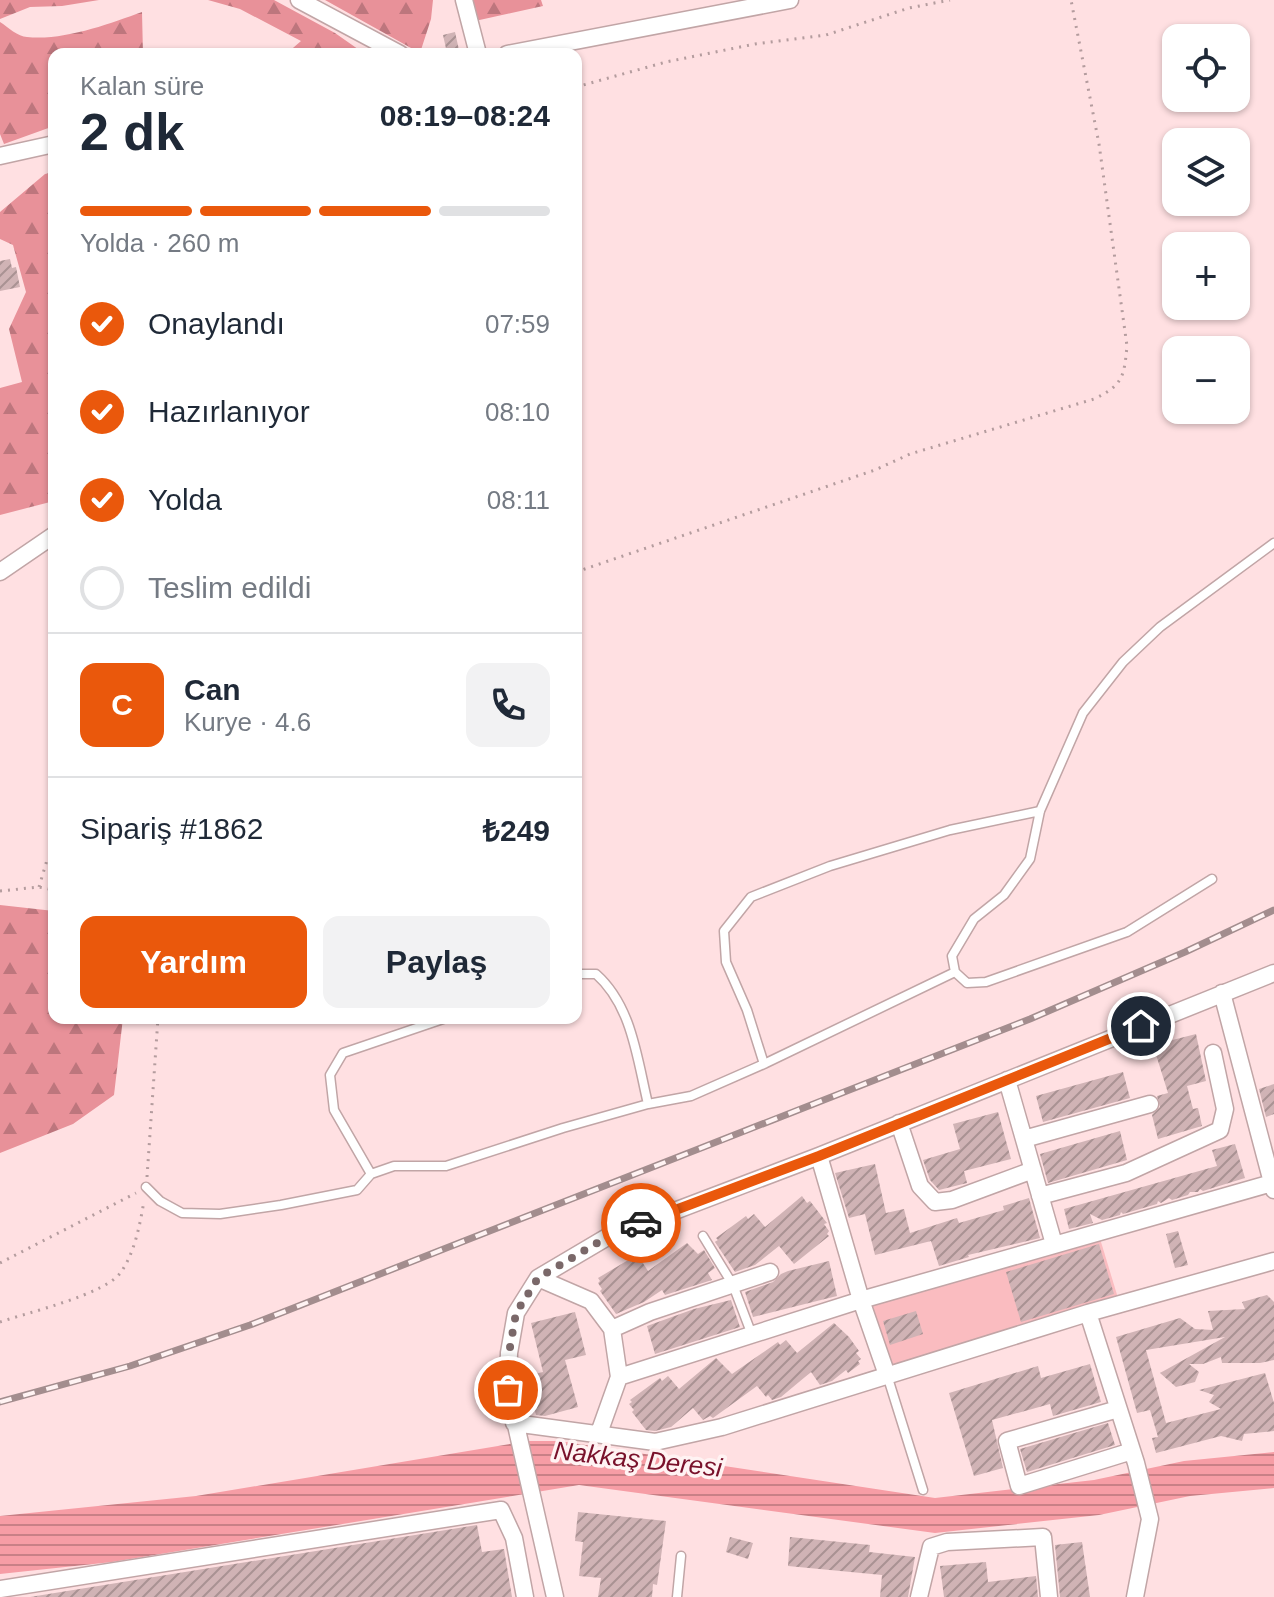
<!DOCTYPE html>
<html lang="tr">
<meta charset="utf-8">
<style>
:root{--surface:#fff;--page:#f2f2f3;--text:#1f2937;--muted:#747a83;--line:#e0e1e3;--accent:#ea580c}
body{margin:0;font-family:Helvetica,sans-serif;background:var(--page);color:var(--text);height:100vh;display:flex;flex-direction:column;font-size:30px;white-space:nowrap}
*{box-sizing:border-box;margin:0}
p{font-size:26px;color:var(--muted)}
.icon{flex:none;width:44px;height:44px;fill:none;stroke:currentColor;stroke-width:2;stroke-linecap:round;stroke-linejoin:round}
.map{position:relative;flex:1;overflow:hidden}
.side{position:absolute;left:48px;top:48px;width:534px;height:976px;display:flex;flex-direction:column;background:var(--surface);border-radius:16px;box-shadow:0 2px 6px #0004}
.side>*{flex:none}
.buttons{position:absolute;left:1162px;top:24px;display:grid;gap:16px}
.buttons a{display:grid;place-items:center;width:88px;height:88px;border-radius:16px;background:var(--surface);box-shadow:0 2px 6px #0004;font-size:40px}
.pin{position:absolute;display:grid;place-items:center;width:68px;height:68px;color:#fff;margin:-34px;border:4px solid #fff;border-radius:50%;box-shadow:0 2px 8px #0007}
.courier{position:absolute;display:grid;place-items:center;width:80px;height:80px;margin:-40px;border:6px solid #ea580c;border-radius:50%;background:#fff;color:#222;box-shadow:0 2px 10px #0007}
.overview em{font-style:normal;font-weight:700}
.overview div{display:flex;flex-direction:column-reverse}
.overview{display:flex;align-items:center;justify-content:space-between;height:136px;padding:0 32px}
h1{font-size:52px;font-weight:700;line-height:60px}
.bar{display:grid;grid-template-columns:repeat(4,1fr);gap:12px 8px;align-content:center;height:96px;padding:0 32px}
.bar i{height:10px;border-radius:6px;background:var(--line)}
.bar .active{background:var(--accent)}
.bar p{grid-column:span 4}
.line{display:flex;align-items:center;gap:20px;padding:0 32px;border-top:2px solid var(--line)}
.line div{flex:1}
.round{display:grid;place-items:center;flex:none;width:84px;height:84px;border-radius:16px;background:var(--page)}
ol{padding:0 32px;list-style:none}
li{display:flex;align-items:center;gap:24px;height:88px}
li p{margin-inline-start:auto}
li .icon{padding:8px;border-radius:50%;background:var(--accent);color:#fff;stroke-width:4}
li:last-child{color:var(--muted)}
li i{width:44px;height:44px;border:4px solid var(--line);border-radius:50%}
.primary-button{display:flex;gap:16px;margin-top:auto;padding:16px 32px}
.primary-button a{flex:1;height:92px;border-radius:16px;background:var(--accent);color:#fff;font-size:32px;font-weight:700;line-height:92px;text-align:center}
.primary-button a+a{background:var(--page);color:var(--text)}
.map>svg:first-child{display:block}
</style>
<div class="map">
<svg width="1274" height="1597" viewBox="0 0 1274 1597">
<defs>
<pattern id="forest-firs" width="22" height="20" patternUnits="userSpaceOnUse" patternTransform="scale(2)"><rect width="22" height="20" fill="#e89199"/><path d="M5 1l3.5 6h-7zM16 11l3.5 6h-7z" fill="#bd767d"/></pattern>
<pattern id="water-rules" width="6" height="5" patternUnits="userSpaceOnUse" patternTransform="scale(2)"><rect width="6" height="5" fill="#f69da5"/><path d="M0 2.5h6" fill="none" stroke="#c88086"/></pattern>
<pattern id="building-hatch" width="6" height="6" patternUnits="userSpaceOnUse" patternTransform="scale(2)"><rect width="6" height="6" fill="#d0b3b5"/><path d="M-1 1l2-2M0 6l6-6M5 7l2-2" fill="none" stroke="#a99293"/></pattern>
</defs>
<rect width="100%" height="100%" fill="#ffe0e2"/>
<path fill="#fabcc0" d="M1098 1232 1118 1298 1001 1336 887 1367 871 1298Z"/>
<path fill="url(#forest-firs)" d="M0 0H99L62 6 30 7 0 19Z
M208 0H274L335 33 365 54H286L301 41 240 9Z
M325 0H433L431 19 420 53Z
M470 0H541L543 6 475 21Z
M142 12 143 54H54V126L4 144 0 134V22C8 27 18 37 27 37 63 41 109 24 142 12Z
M54 172V501L0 515V388L22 382 9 329 26 292 13 245 0 239V212L45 174Z
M0 905 54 911V1018H123L114 1095 73 1124 0 1153Z"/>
<path fill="url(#water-rules)" d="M528 1441H559L935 1498 1094 1480 1184 1461 1274 1452V1488L1190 1496 1099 1515 935 1533 579 1485 112 1562 0 1574V1516L196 1496Z"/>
<path fill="url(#building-hatch)" d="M455 32 459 50 447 53 443 35Z
M10 259 12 268 16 267 20 287 0 291V261Z
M1196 1034 1206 1081 1187 1086 1193 1109 1198 1108 1202 1126 1158 1139 1152 1115 1160 1107 1157 1096 1168 1093 1153 1045Z
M1123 1072 1130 1098 1043 1122 1036 1096Z
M1274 1084V1114L1266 1117 1259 1089Z
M998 1112 1011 1159 964 1171 967 1183 939 1190 930 1180 923 1160 960 1149 953 1124Z
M1120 1131 1127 1160 1048 1183 1040 1154Z
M1235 1144 1245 1178 1203 1191 1200 1189 1198 1192H1190L1188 1195 1172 1200 1169 1198 1161 1203 1158 1201 1157 1204 1123 1214 1121 1212 1120 1215 1102 1220 1090 1214 1093 1223 1069 1229 1064 1209 1217 1166 1212 1150Z
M875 1164 886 1213 904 1209 910 1233 957 1218 959 1223 1004 1210 1003 1206 1029 1198 1040 1238 968 1255 969 1257 939 1266 931 1241 875 1255 865 1214 849 1218 835 1173Z
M802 1196 807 1203 810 1201 827 1223 824 1224 829 1231 827 1234 829 1236 794 1264 779 1246 755 1265 735 1272 715 1242 718 1240 716 1238 746 1216 748 1219 754 1214 765 1227Z
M1178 1231 1188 1265 1175 1268 1166 1234Z
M687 1243 698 1254 704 1250 715 1268 708 1273 712 1280 665 1295 662 1290 644 1302 616 1314 600 1291 602 1289 598 1283 600 1281 598 1278 630 1259 632 1262 639 1257 648 1271Z
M1099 1244 1114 1294 1021 1322 1006 1272Z
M829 1261 837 1296 753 1317 745 1292 773 1282 781 1274 788 1271Z
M1267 1295 1274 1302V1360L1260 1363H1222L1221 1357 1203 1364H1189L1199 1372 1195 1382 1176 1387 1160 1373 1225 1337 1146 1350 1166 1423 1221 1409 1209 1402 1214 1395 1199 1390 1265 1373 1274 1403V1431L1244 1434 1242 1441 1221 1436 1156 1453 1152 1438 1158 1437 1150 1410 1137 1413 1116 1337 1180 1318 1195 1329 1213 1330 1208 1311 1245 1309 1242 1302Z
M731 1300 740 1327 655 1354 647 1326 694 1309Z
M916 1311 923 1334 890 1345 883 1321Z
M575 1312 586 1355 565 1360 578 1407 545 1416 536 1415 526 1376 543 1372 531 1323Z
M834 1323 849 1337 859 1351 856 1353 861 1359 858 1361 860 1364 848 1373 846 1370 832 1381 820 1385 811 1372 781 1397 772 1400 768 1395 766 1397 757 1386 713 1418 710 1416 703 1420 693 1408 671 1427 655 1431 646 1430 632 1412 634 1410 629 1404 632 1402 630 1400 660 1378 662 1381 668 1376 679 1389 716 1358 732 1374 778 1342 780 1345 786 1340 797 1353Z
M1090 1364 1101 1402 1053 1416 1050 1404 992 1420 1003 1468 974 1476 949 1393 1038 1366 1041 1378Z
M1108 1423 1115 1445 1027 1472 1020 1449Z
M578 1512 666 1521 657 1585 653 1584 652 1597H598L601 1578 579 1576 583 1542 575 1541Z
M477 1525 482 1552 504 1549 512 1597H30Z
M730 1537 753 1543 748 1559 726 1552Z
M790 1537 870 1545 869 1552 915 1557 908 1597H880L882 1575 788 1566Z
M1082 1542 1090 1597H1060L1055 1545Z
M986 1562 988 1582 1036 1576 1038 1597H944L940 1566Z"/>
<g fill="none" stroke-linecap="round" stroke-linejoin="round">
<g stroke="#c1a5a6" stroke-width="11">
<path id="service" d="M1212 879 1127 932 986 982 967 983 955 972 952 956 974 919 1004 895 1030 859 1040 811 1083 713 1123 662 1160 627 1274 543
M576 974H596C632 1006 637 1058 648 1104
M764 1064 747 1010 726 962 724 931 751 897 830 866 950 830 1040 811
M371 1174 334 1110 330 1075 343 1053 446 1018
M146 1187 160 1201 182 1213 220 1214 281 1205 357 1190 371 1174 394 1166H446L563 1128 648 1104 691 1096 764 1064 955 972
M703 1236 733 1285 752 1335
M887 1375 923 1490
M677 1597 681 1556"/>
</g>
<g stroke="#c1a5a6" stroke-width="19">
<path id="minor" d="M299 0 400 54
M464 0 478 54
M507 54 790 0
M0 156 54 144
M0 572 54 535
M1222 993 1274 1190
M1007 1080 1054 1244
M899 1123 920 1186 935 1202 952 1200 1033 1170
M1024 1139 1150 1104
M819 1156 861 1300 887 1375
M1040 1196 1126 1173 1220 1130 1225 1109 1213 1053
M538 1278 591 1301 612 1329 619 1377 599 1433
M1088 1313 1136 1463 1150 1519 1135 1597
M612 1329 650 1312 770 1272
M619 1377 861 1300 1272 1183
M1118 1409 1007 1441 1019 1486 1132 1451
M514 1423 655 1442 722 1427 1088 1313 1274 1261
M0 1589 501 1510 514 1538 525 1597
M555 1597 508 1390 509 1353 516 1313 538 1278 609 1236 819 1156 1274 973
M919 1597 931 1547 947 1542 1043 1537 1049 1597"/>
</g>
<path stroke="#b49c9e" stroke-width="3" stroke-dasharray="2 6" stroke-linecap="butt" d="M576 87 666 62 755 44 826 35 909 8 950 0
M576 572 875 470 910 454 1094 399C1123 385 1124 377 1127 346L1099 144 1071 0
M39 887 47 860 54 850
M0 891 39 887 54 890
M147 1177 158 1018
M0 1263 136 1193
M0 1322C26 1313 107 1294 121 1272 135 1252 140 1224 144 1201"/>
<use href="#service" stroke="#fff" stroke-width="8"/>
<use href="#minor" stroke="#fff" stroke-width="16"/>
<g stroke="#a38d8e" stroke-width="7">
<path id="rail" d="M0 1402 130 1366 250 1325 1030 1019 1185 952 1274 910"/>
</g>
<use href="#rail" stroke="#fff3f3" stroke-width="4" stroke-dasharray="12" stroke-linecap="butt"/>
</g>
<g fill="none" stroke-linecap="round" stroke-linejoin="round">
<path stroke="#7a6869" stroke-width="8" stroke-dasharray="0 14.4" d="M508 1390 509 1353 516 1313 538 1278 609 1236 641 1223"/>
<path stroke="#ea580c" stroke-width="10" d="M641 1223 819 1156 1141 1026"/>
</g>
<g text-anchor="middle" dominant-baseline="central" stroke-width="7" stroke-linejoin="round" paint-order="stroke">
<g font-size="26" font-style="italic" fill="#79112b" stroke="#fff3f3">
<text transform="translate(638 1459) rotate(6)">Nakkaş Deresi</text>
</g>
</g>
</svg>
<div class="buttons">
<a><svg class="icon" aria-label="locate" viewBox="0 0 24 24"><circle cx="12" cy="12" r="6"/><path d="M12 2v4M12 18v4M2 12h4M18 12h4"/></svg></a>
<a><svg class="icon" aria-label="layers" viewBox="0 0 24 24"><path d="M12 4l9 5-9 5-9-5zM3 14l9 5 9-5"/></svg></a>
<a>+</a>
<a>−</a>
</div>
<div class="pin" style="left:508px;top:1390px;background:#ea580c"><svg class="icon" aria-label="bag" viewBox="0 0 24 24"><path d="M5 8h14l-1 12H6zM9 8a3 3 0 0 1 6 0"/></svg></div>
<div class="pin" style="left:1141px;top:1026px;background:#1f2937"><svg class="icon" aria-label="home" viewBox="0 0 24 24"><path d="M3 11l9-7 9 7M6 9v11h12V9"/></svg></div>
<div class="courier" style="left:641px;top:1223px"><svg class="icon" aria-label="car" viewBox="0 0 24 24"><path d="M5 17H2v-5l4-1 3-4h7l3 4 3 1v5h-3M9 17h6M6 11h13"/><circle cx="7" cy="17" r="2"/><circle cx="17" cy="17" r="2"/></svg></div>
<section class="side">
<div class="overview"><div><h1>2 dk</h1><p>Kalan süre</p></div><em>08:19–08:24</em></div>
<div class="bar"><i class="active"></i><i class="active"></i><i class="active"></i><i></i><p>Yolda · 260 m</p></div>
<ol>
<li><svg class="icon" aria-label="check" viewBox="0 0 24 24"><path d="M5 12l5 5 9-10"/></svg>Onaylandı<p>07:59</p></li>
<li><svg class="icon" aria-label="check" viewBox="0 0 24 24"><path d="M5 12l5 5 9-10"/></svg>Hazırlanıyor<p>08:10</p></li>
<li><svg class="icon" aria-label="check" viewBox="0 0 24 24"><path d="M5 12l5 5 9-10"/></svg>Yolda<p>08:11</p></li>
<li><i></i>Teslim edildi</li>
</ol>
<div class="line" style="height:144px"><b class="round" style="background:var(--accent);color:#fff">C</b><div><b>Can</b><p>Kurye · 4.6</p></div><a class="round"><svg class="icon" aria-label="phone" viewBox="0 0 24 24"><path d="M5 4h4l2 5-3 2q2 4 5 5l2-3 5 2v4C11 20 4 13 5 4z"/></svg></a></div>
<div class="line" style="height:104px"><div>Sipariş #1862</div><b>₺249</b></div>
<div class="primary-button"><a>Yardım</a><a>Paylaş</a></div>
</section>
</div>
